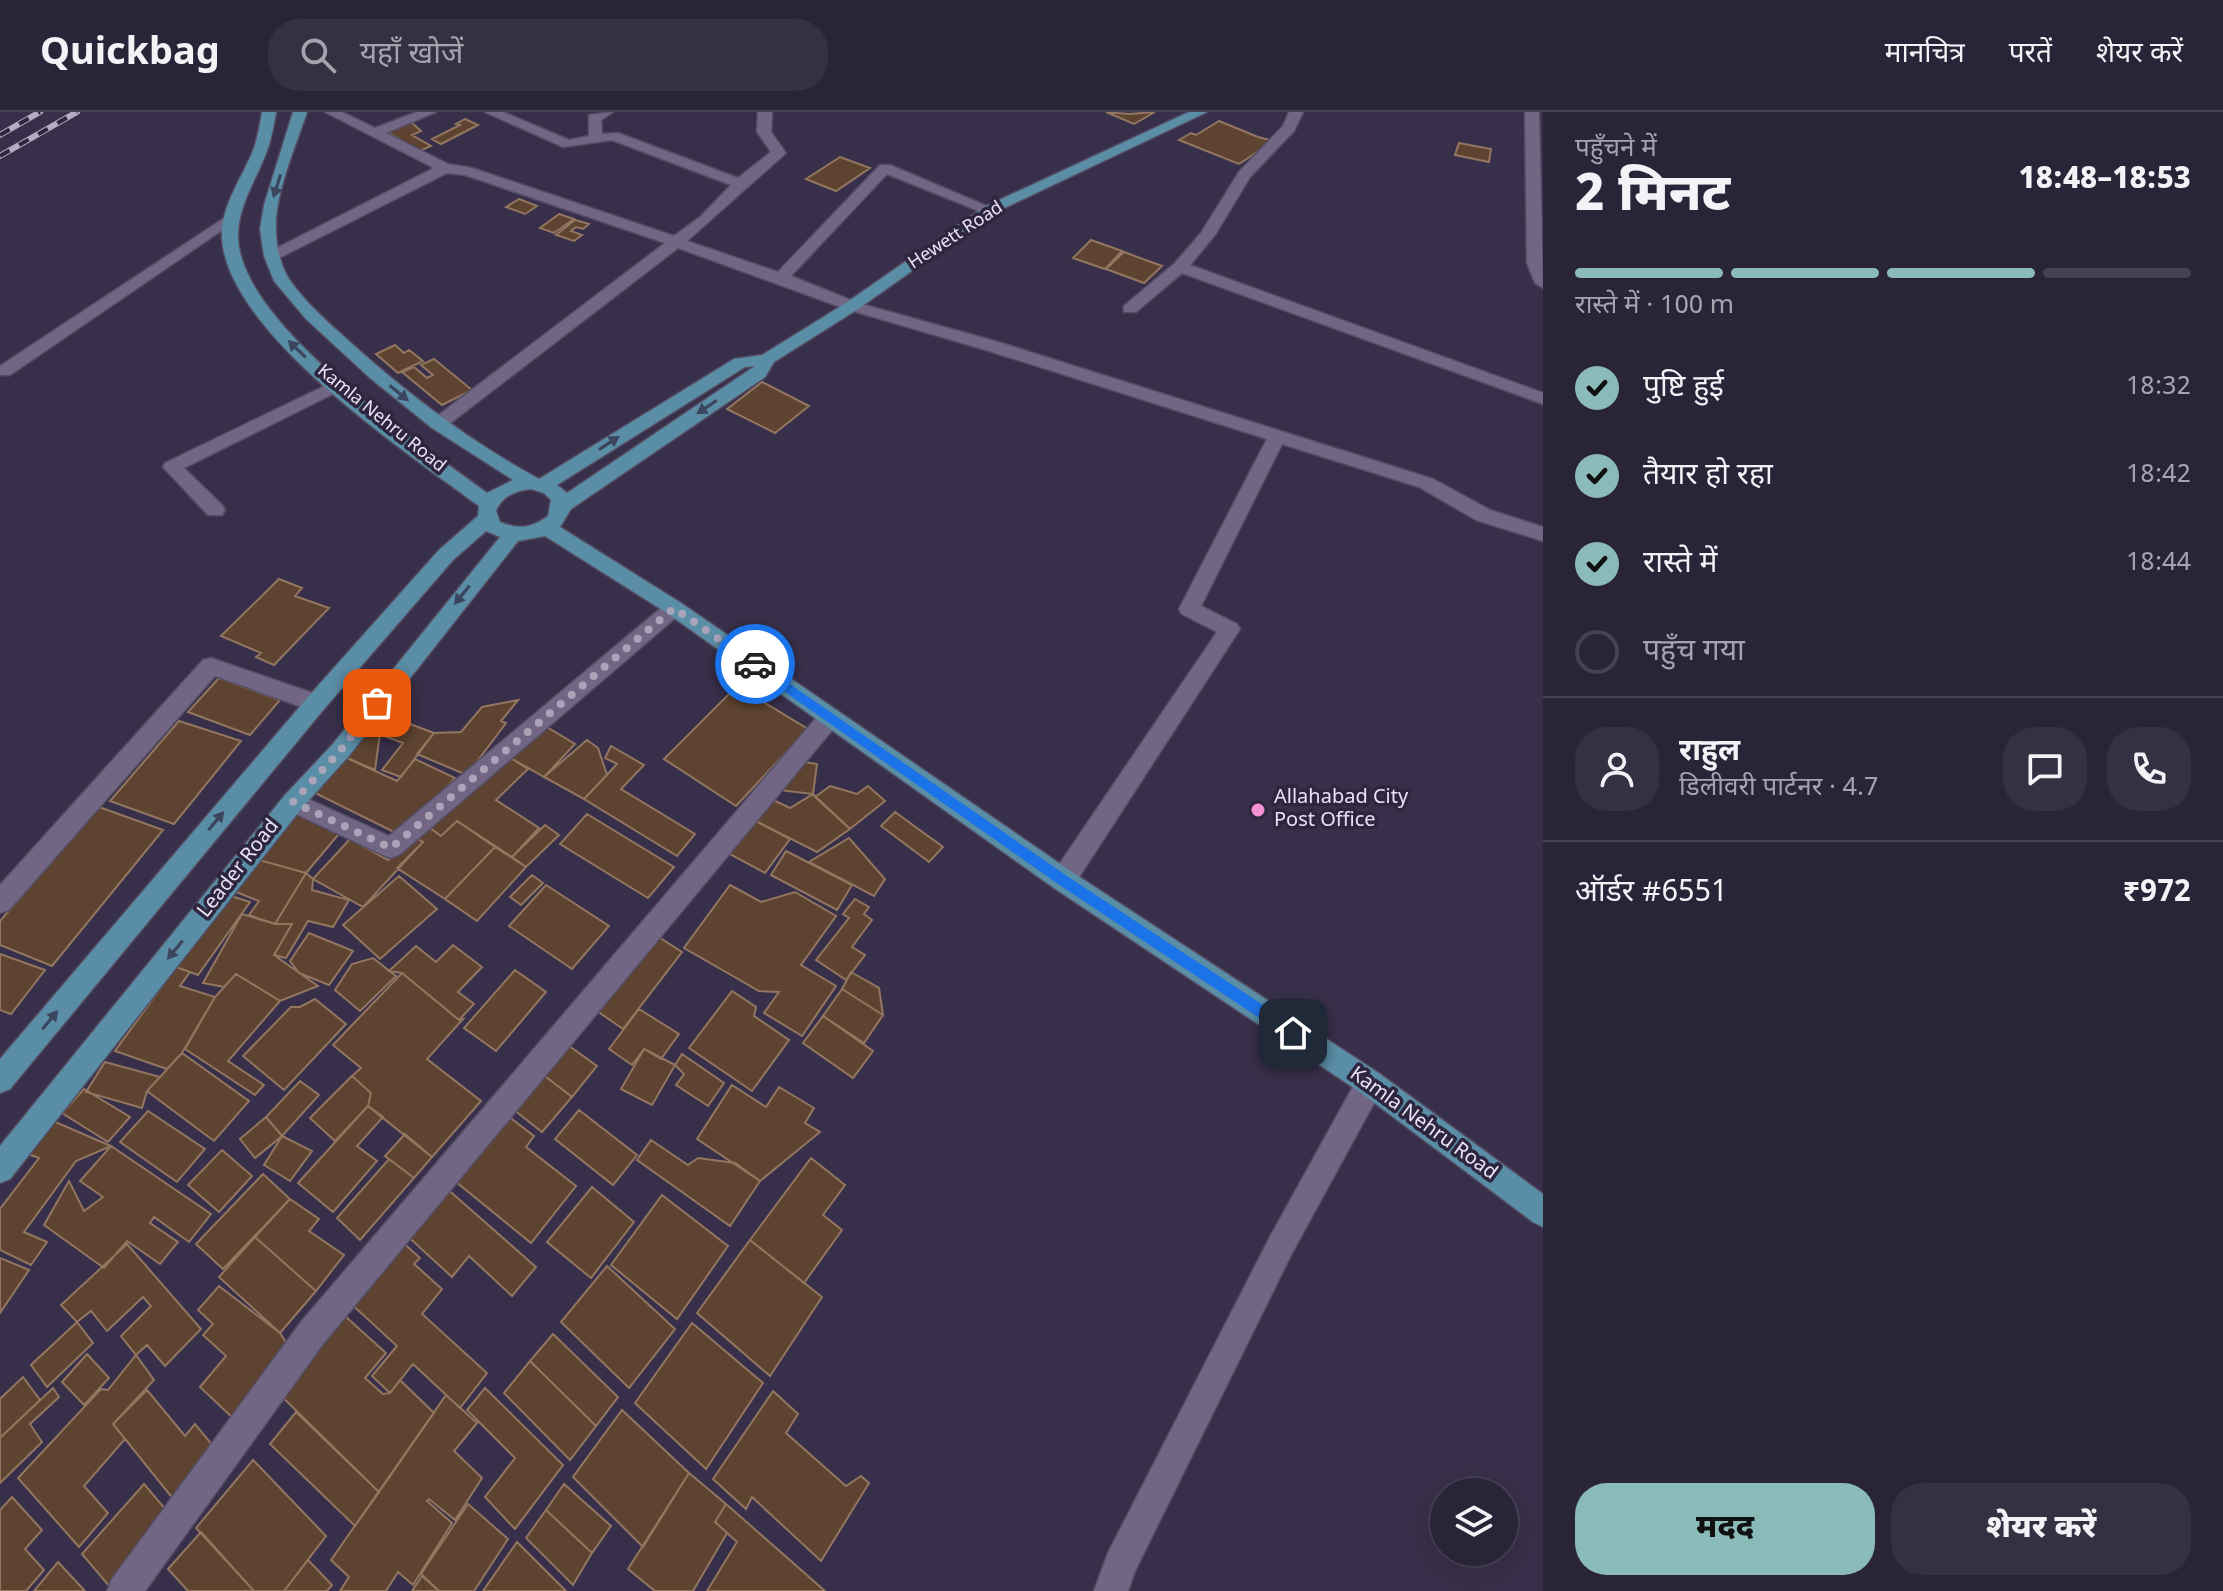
<!DOCTYPE html>
<html lang="hi">
<meta charset="utf-8">
<style>
:root{--surface:#2a2438;--page:#363043;--text:#f1f3f6;--muted:#a5a4ae;--line:#464153;--accent:#8bbbb9}
body{margin:0;font-family:Georgia,"Noto Sans Devanagari",serif;background:var(--page);color:var(--text);height:100vh;display:flex;flex-direction:column;font-size:30px;white-space:nowrap}
*{box-sizing:border-box;margin:0}
p{font-size:26px;color:var(--muted)}
.icon{flex:none;width:44px;height:44px;fill:none;stroke:currentColor;stroke-width:2;stroke-linecap:round;stroke-linejoin:round}
.map{position:relative;flex:1;overflow:hidden}
.details{display:flex;flex-direction:column;background:var(--surface);width:680px}
.details>*{flex:none}
.tools{position:absolute;left:1430px;top:1366px;display:grid;gap:16px}
.tools a{display:grid;place-items:center;width:88px;height:88px;border-radius:50%;background:var(--surface);box-shadow:0 8px 32px #0002,0 0 0 2px var(--line);font-size:40px}
.pin{position:absolute;display:grid;place-items:center;width:68px;height:68px;color:#fff;margin:-34px;border-radius:16px;box-shadow:0 4px 12px #0006}
.courier{position:absolute;display:grid;place-items:center;width:80px;height:80px;margin:-40px;border:6px solid #1a73e8;border-radius:50%;background:#fff;color:#222;box-shadow:0 2px 10px #0007}
.head em{font-style:normal;font-weight:800}
.head div{display:flex;flex-direction:column-reverse}
.head{display:flex;align-items:center;justify-content:space-between;height:136px;padding:0 32px}
h1{font-size:52px;font-weight:800;line-height:60px}
.bar{display:grid;grid-template-columns:repeat(4,1fr);gap:12px 8px;align-content:center;height:96px;padding:0 32px}
.bar i{height:10px;border-radius:6px;background:var(--line)}
.bar .on{background:var(--accent)}
.bar p{grid-column:span 4}
.line{display:flex;align-items:center;gap:20px;padding:0 32px;border-top:2px solid var(--line)}
.line div{flex:1}
.round{display:grid;place-items:center;flex:none;width:84px;height:84px;border-radius:32px;background:var(--page)}
ol{padding:0 32px;list-style:none}
li{display:flex;align-items:center;gap:24px;height:88px}
li p{margin-inline-start:auto}
li .icon{padding:8px;border-radius:50%;background:var(--accent);color:#111;stroke-width:4}
li:last-child{color:var(--muted)}
li i{width:44px;height:44px;border:4px solid var(--line);border-radius:50%}
.primary-button{display:flex;gap:16px;margin-top:auto;padding:16px 32px}
.primary-button a{flex:1;height:92px;border-radius:32px;background:var(--accent);color:#111;font-size:32px;font-weight:800;line-height:92px;text-align:center}
.primary-button a+a{background:var(--page);color:var(--text)}
header{display:flex;align-items:center;gap:48px;box-sizing:border-box;height:112px;padding:0 40px;background:var(--surface);border-bottom:2px solid var(--line)}
header strong{font-size:38px}
nav{display:flex;gap:44px;margin-inline-start:auto;font-size:28px}
.search{width:560px;height:72px;background:var(--page);display:flex;align-items:center;gap:20px;box-sizing:border-box;padding:0 28px;border-radius:32px;color:var(--muted);font-size:30px}
main{display:flex;flex:1;min-height:0}
.map>svg:first-child{display:block}
</style>
<header>
<strong>Quickbag</strong>
<div class="search"><svg class="icon" aria-label="search" viewBox="0 0 24 24"><circle cx="10" cy="10" r="6"/><path d="M15 15l6 6"/></svg>यहाँ खोजें</div>
<nav><a>मानचित्र</a><a>परतें</a><a>शेयर करें</a></nav>
</header>
<main>
<div class="map">
<svg width="1543" height="1479" viewBox="0 0 1543 1479">
<rect width="100%" height="100%" fill="#38304a"/>
<path fill="#5e4430" stroke="#927660" stroke-width="2" d="M1106 0 1129 2 1155 0 1134 12Z
M465 7 478 13 441 32 432 27 460 13 456 12Z
M1219 9 1258 25 1274 29 1239 52 1179 28 1191 21 1196 23Z
M411 10 421 19 412 23 431 34 420 39 387 20Z
M1459 31 1491 37 1489 50 1455 43Z
M840 45 870 56 836 79 806 67Z
M519 87 537 94 525 102 506 95Z
M559 102 574 107 554 121 540 116Z
M575 108 589 112 583 117 576 115 571 119 582 123 574 129 556 123Z
M1091 128 1122 139 1105 157 1073 146Z
M1124 140 1162 154 1144 171 1106 157Z
M395 233 404 241 409 238 423 249 398 261 376 242Z
M434 247 472 278 442 293 402 260 414 255 427 266 433 263 421 253Z
M762 270 809 294 775 321 727 297Z
M279 467 302 476 295 484 329 496 274 553 256 545 261 541 221 524Z
M219 566 280 588 250 623 188 600Z
M737 574 808 617 736 694 664 647Z
M518 588 501 609 506 611 467 663 417 642 434 621 461 620 482 595Z
M381 601 434 621 401 665 382 658 403 631 368 618Z
M179 609 241 629 174 712 110 689Z
M542 612 575 632 544 665 509 645Z
M368 618 380 622 375 658 338 642Z
M587 628 598 636 607 663 584 687 544 665Z
M611 634 644 653 621 677 695 722 677 744 584 687 617 652 605 646Z
M338 642 397 669 415 647 455 666 404 725 307 677Z
M509 645 528 657 496 688 539 716 512 745 457 709 441 724 427 714Z
M798 649 817 652 813 682 778 678Z
M830 674 857 682 868 674 885 689 850 717 815 685Z
M813 682 850 717 817 740 750 706 765 684 790 696Z
M99 695 163 718 52 854 0 833V809Z
M295 700 343 717 306 761 259 748Z
M895 700 943 735 929 750 881 714Z
M587 702 674 755 648 786 560 732Z
M750 706 790 727 765 761 724 739Z
M457 709 495 735 445 787 397 756 423 730 413 724 427 714 441 724Z
M545 713 559 723 526 755 512 745Z
M413 724 423 730 363 795 313 767 350 727 388 748Z
M849 726 885 767 874 784 809 750Z
M495 735 526 755 477 809 445 787Z
M786 739 852 773 837 798 771 763Z
M259 748 306 761 275 812 249 803 259 789 236 780Z
M306 761 313 767 312 778 349 788 333 815 308 809 286 846 274 843 292 812H275Z
M532 763 543 771 521 793 510 785Z
M399 764 437 797 380 847 343 813Z
M546 773 609 814 572 857 509 814Z
M730 773 761 790 795 780 836 804 801 853 836 874 802 924 764 901 779 880 759 879 684 836Z
M228 783 250 790 198 863 176 855Z
M855 787 869 795 864 802 872 808 852 835 865 843 846 868 816 848 849 806 843 802Z
M242 802 275 812H292L274 843 318 874 280 889 236 862 224 875 203 871Z
M309 821 353 839 329 873 299 861 290 849Z
M654 822 682 840 623 917 594 897Z
M453 833 482 855 458 880 474 892 459 908 402 861 389 859 416 834 436 850Z
M0 842 45 858 11 902 0 898Z
M373 846 396 864 360 899 335 878 352 852Z
M176 855 190 860 180 874 215 885 182 941 167 957 115 939Z
M515 858 546 880 496 939 464 916Z
M851 860 879 876 883 903 842 877Z
M402 861 459 908 463 907 427 947 481 989 432 1045 368 994 371 981 352 964 361 956 333 933Z
M236 862 280 889 228 949 264 973 255 983 185 937 215 885Z
M842 877 883 903 864 931 823 904Z
M732 879 756 895 754 904 789 928 752 979 689 936Z
M315 887 346 912 284 978 243 944 291 895H300Z
M639 897 679 922 661 947 644 937 632 953 609 937Z
M823 904 873 939 853 966 803 931Z
M565 931 597 954 572 985 545 964Z
M644 937 675 953 652 993 621 977Z
M182 941 249 989 214 1029 147 979Z
M682 942 724 971 708 994 676 973 684 962 675 953Z
M105 950 160 965 147 979 142 996 86 980Z
M352 964 371 981 368 994 335 1029 310 1006Z
M545 964 572 985 542 1020 514 998Z
M300 969 319 983 282 1024 266 1005Z
M732 973 766 995 779 975 814 996 805 1011 820 1020 760 1069 697 1027Z
M84 977 130 1005 108 1030 62 1001Z
M368 994 383 1005 357 1034 377 1049 333 1100 298 1071Z
M579 998 637 1043 613 1073 555 1027Z
M148 999 205 1037 177 1070 120 1030Z
M504 1001 534 1024 526 1035 576 1074 531 1131 450 1065Z
M266 1005 282 1024 255 1046 240 1027Z
M53 1009 111 1034 76 1049 24 1120 47 1130 31 1153 0 1138V1097L39 1046 28 1042Z
M405 1022 432 1045 414 1066 385 1044Z
M282 1024 312 1039 290 1069 264 1053Z
M651 1028 688 1053 698 1046 735 1051 760 1069 730 1114 637 1048Z
M111 1034 211 1102 189 1130 154 1105 150 1111 178 1130 160 1152 127 1129 104 1156 44 1113 69 1069 84 1099 103 1085 80 1069Z
M222 1038 252 1064 219 1100 188 1073Z
M811 1046 845 1073 823 1103 842 1118 804 1171 750 1128Z
M389 1047 414 1066 360 1128 337 1106Z
M263 1062 290 1087 223 1157 196 1132Z
M445 1075 536 1155 512 1184 469 1144 452 1165 404 1121Z
M592 1075 634 1110 591 1166 547 1130Z
M662 1083 728 1134 677 1207 611 1153Z
M290 1087 319 1107 309 1119 344 1143 316 1179 255 1125Z
M255 1125 316 1179 280 1221 219 1165Z
M400 1128 420 1146 414 1152 442 1177 422 1202 487 1261 460 1296 413 1252 390 1281 372 1264 397 1234 348 1189Z
M750 1128 822 1185 770 1264 697 1201Z
M127 1132 201 1217 165 1254 147 1233 136 1243 121 1224 151 1194 143 1185 107 1219 91 1199 77 1210 61 1193Z
M0 1146 29 1158 0 1201Z
M607 1154 675 1217 629 1276 561 1210Z
M219 1174 280 1221 292 1240 236 1309 200 1275 226 1244 203 1223 213 1212 198 1198Z
M335 1195 386 1241 365 1266 383 1282 390 1281 400 1268 434 1301 379 1380 269 1272Z
M77 1210 93 1231 47 1275 31 1253Z
M692 1211 763 1271 706 1357 635 1291Z
M553 1222 618 1285 596 1314 530 1249Z
M87 1242 109 1266 84 1293 62 1270Z
M136 1243 154 1268 113 1312 125 1327 84 1374 108 1401 79 1435 18 1366 101 1277 108 1278Z
M530 1249 596 1314 570 1348 504 1281Z
M23 1265 40 1288 0 1326V1287Z
M53 1276 59 1285 30 1312 42 1330 0 1371V1326Z
M485 1276 563 1353 515 1417 485 1385 515 1346 467 1298Z
M147 1278 185 1324 195 1312 219 1341 174 1388 113 1312Z
M773 1279 798 1302 786 1321 846 1374 861 1364 869 1371 821 1449 752 1385 746 1397 713 1367Z
M446 1283 477 1311 454 1339 482 1366 455 1408 429 1387 427 1389 452 1411 413 1473 398 1460 386 1479H340L349 1465 331 1448Z
M622 1298 689 1361 643 1435 573 1365Z
M296 1300 379 1380 355 1414 270 1332Z
M253 1348 326 1424 284 1479H254L196 1416Z
M689 1361 726 1392 715 1410 727 1421 693 1479H655L628 1457Z
M144 1372 172 1405 110 1475 82 1442Z
M564 1372 611 1414 592 1441 546 1398Z
M12 1385 42 1418 25 1437 44 1458 26 1479H0V1398Z
M468 1392 508 1427 474 1479H439L421 1462Z
M726 1392 825 1479H707L737 1430 715 1410Z
M546 1398 592 1441 573 1473 526 1426Z
M201 1420 254 1479H188L168 1457Z
M517 1430 566 1479H483Z
M308 1448 332 1473 327 1479H284Z
M58 1450 85 1479H34Z
M422 1464 439 1479H412Z"/>
<g fill="none" stroke-linecap="round" stroke-linejoin="round">
<g stroke="#544c63" stroke-width="3">
<path id="minor" d="M325 0H342L375 16 417 0H436L386 21 448 52 472 56 674 124 700 105 731 73 612 28 563 35 485 0H503L569 28 589 24V3L613 0 601 8 602 22 618 21 738 66 771 40 757 20 758 0H772L771 20 786 41 687 129 778 160 880 53H890L996 98 994 101H984L887 62 791 164 858 191 998 230 1433 367 1490 398 1543 415V429L1476 408 1419 375 1282 332 1201 494 1237 512 1240 517 1072 776 1063 779 1054 776 1051 768 1054 760 1217 520 1182 502 1179 497 1267 327 986 238 846 197 678 136 444 316H432L429 312 432 308 665 131 465 63 447 61 277 147H267V141L434 56Z
M1289 0H1303L1294 19 1250 65 1215 123 1190 153 1543 281V292L1182 161 1136 200H1124V194L1174 152 1201 121 1239 60 1283 14Z
M1525 0H1539L1543 176 1535 171 1527 151Z
M232 101 237 102V108L10 263H0V254Z
M335 269 341 270 344 274 341 278 184 356 222 393 225 398 222 403H208L163 355 165 351Z
M674 489 681 491 684 496 681 501 399 743 391 746 383 743 285 697 281 690 285 683 293 680 389 724 667 491Z
M211 546 324 585 327 591 324 597 316 600 215 564 9 798 0 801V773L203 548Z
M830 596 838 599 841 605 838 611 323 1232 145 1479H107L112 1467 301 1210 822 599Z
M1370 958 1380 962 1384 971 1380 980 1291 1143 1135 1459 1128 1479H1094L1108 1441 1271 1123 1360 962Z"/>
</g>
<g stroke="#544c63" stroke-width="3">
<path id="major" d="M262 0H276C274 12 272 24 268 36 258 65 239 91 238 122 236 211 421 332 487 381L513 368 432 316 370 266 306 207 274 169 264 144 260 117 264 93 293 0H307C296 34 274 83 276 118 276 135 281 156 291 170 308 193 330 212 351 231 409 283 471 330 539 367L734 247 762 243 846 191 984 95 1189 0H1207L994 101 858 197 774 250 765 265 571 397 560 415 681 491 1072 760 1380 962 1543 1082V1115L1533 1110 1360 980 1054 776 667 501 545 424 518 429 348 645 301 697 10 1067 0 1071V1034L285 683 332 633 500 425 486 419 453 448 324 597 10 977 0 981V947L308 585 439 438 478 404 479 394C406 340 229 222 222 127 220 94 243 65 254 36 258 24 260 12 262 0ZM755 254 567 381 557 373 745 255ZM531 377 544 381 551 388 548 404C532 416 519 418 500 410L496 399C502 384 515 379 531 377Z"/>
</g>
<use href="#minor" fill="#716785" fill-rule="evenodd"/>
<use href="#major" fill="#5a8da6" fill-rule="evenodd"/>
<g stroke="#b3adc1" stroke-width="6">
<path id="rail" d="M0 23 40 0
M0 44 77 0"/>
</g>
<use href="#rail" stroke="#2e263f" stroke-width="4" stroke-dasharray="11" stroke-linecap="butt"/>
</g>
<defs><path id="oneway-solid" d="M-6-.8H1V-3.2L6.5 0L1 3.2V.8H-6Z" transform="scale(2)"/></defs>
<g fill="#3b455e">
<use href="#oneway-solid" transform="translate(277 74) rotate(107)"/>
<use href="#oneway-solid" transform="translate(297 237) rotate(-136)"/>
<use href="#oneway-solid" transform="translate(399 281) rotate(39)"/>
<use href="#oneway-solid" transform="translate(707 295) rotate(146)"/>
<use href="#oneway-solid" transform="translate(609 331) rotate(-33)"/>
<use href="#oneway-solid" transform="translate(462 483) rotate(129)"/>
<use href="#oneway-solid" transform="translate(216 709) rotate(-50)"/>
<use href="#oneway-solid" transform="translate(175 838) rotate(129)"/>
<use href="#oneway-solid" transform="translate(50 908) rotate(-50)"/>
</g>
<path fill="#1a73e8" d="M755 548 1067 764 1298 916V925H1288L1058 772 751 556V549Z"/>
<g fill="none" stroke-linecap="round" stroke-linejoin="round">
<path stroke="#aaa4b8" stroke-width="8" stroke-dasharray="0 14.4" d="M377 591 340 639 293 690 391 736 674 496 755 552"/>
</g>
<circle fill="#f491d3" stroke="#2e263f" stroke-width="3" cx="1258" cy="698" r="8"/>
<g text-anchor="middle" dominant-baseline="central" stroke-width="7" stroke-linejoin="round" paint-order="stroke">
<g font-size="18" fill="#e8e3f4" stroke="#2e263f">
<text transform="translate(956 124) rotate(-33)">Hewett Road</text>
<text transform="translate(381 307) rotate(39)">Kamla Nehru Road</text>
</g>
<g font-size="20" fill="#e8e3f4" stroke="#2e263f" text-anchor="start">
<text x="1274" y="686">Allahabad City<tspan x="1274" dy="23">Post Office</tspan></text>
</g>
<g font-size="20" fill="#e8e3f4" stroke="#2e263f">
<text transform="translate(239 757) rotate(-52)">Leader Road</text>
<text transform="translate(1423 1012) rotate(36)">Kamla Nehru Road</text>
</g>
</g>
</svg>
<div class="tools">
<a><svg class="icon" aria-label="layers" viewBox="0 0 24 24"><path d="M12 4l9 5-9 5-9-5zM3 14l9 5 9-5"/></svg></a>
</div>
<div class="pin" style="left:377px;top:591px;background:#ea580c"><svg class="icon" aria-label="bag" viewBox="0 0 24 24"><path d="M5 8h14l-1 12H6zM9 8a3 3 0 0 1 6 0"/></svg></div>
<div class="pin" style="left:1293px;top:921px;background:#1f2937"><svg class="icon" aria-label="home" viewBox="0 0 24 24"><path d="M3 11l9-7 9 7M6 9v11h12V9"/></svg></div>
<div class="courier" style="left:755px;top:552px"><svg class="icon" aria-label="car" viewBox="0 0 24 24"><path d="M5 17H2v-5l4-1 3-4h7l3 4 3 1v5h-3M9 17h6M6 11h13"/><circle cx="7" cy="17" r="2"/><circle cx="17" cy="17" r="2"/></svg></div>
</div>
<section class="details">
<div class="head"><div><h1>2 मिनट</h1><p>पहुँचने में</p></div><em>18:48–18:53</em></div>
<div class="bar"><i class="on"></i><i class="on"></i><i class="on"></i><i></i><p>रास्ते में · 100 m</p></div>
<ol>
<li><svg class="icon" aria-label="check" viewBox="0 0 24 24"><path d="M5 12l5 5 9-10"/></svg>पुष्टि हुई<p>18:32</p></li>
<li><svg class="icon" aria-label="check" viewBox="0 0 24 24"><path d="M5 12l5 5 9-10"/></svg>तैयार हो रहा<p>18:42</p></li>
<li><svg class="icon" aria-label="check" viewBox="0 0 24 24"><path d="M5 12l5 5 9-10"/></svg>रास्ते में<p>18:44</p></li>
<li><i></i>पहुँच गया</li>
</ol>
<div class="line" style="height:144px"><a class="round"><svg class="icon" aria-label="person" viewBox="0 0 24 24"><circle cx="12" cy="8" r="4"/><path d="M4 21q1-7 8-7t8 7"/></svg></a><div><b>राहुल</b><p>डिलीवरी पार्टनर · 4.7</p></div><a class="round"><svg class="icon" aria-label="chat" viewBox="0 0 24 24"><path d="M4 5h16v11H9l-5 4z"/></svg></a><a class="round"><svg class="icon" aria-label="phone" viewBox="0 0 24 24"><path d="M5 4h4l2 5-3 2q2 4 5 5l2-3 5 2v4C11 20 4 13 5 4z"/></svg></a></div>
<div class="line" style="height:104px"><div>ऑर्डर #6551</div><b>₹972</b></div>
<div class="primary-button"><a>मदद</a><a>शेयर करें</a></div>
</section>
</main>
